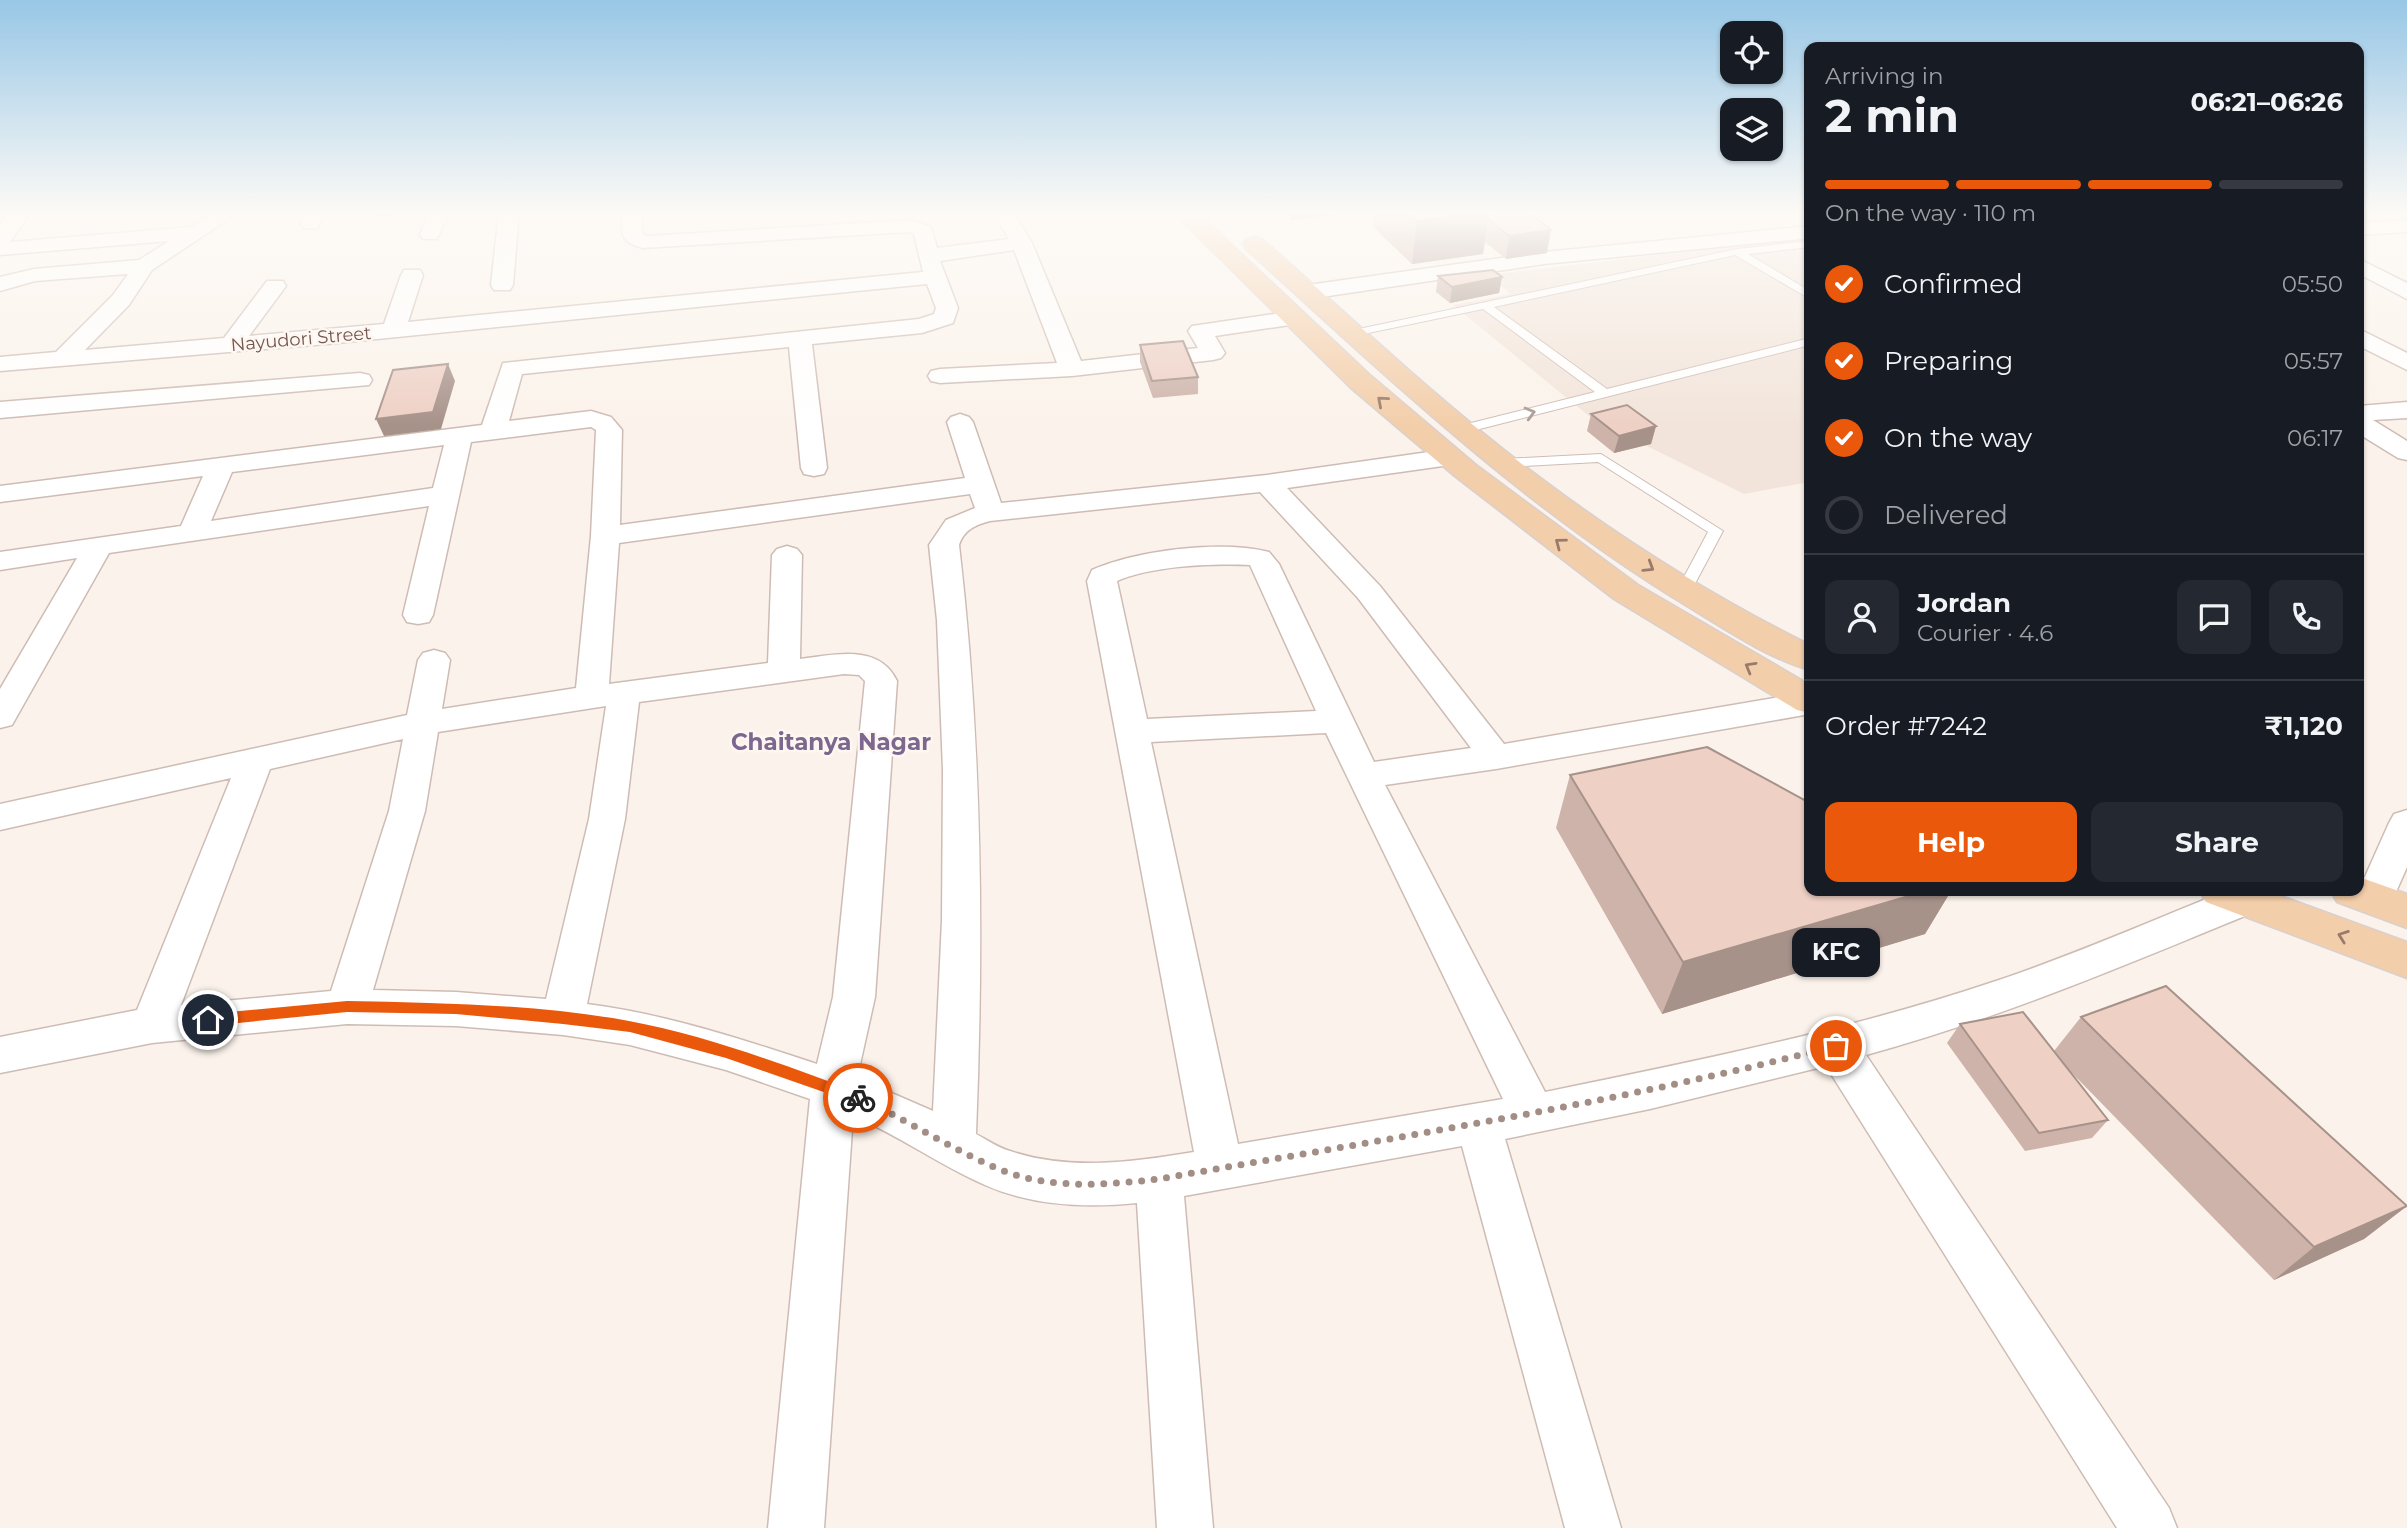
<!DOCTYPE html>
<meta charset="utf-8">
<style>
:root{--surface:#171b24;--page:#242831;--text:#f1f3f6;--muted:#9ea1a6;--line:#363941;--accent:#ea580c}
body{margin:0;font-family:Montserrat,sans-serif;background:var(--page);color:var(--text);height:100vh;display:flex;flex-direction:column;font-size:26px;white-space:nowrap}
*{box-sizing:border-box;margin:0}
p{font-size:23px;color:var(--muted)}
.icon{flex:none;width:38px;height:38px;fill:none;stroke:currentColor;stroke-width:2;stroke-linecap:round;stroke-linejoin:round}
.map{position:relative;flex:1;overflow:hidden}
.details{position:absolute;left:1804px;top:42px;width:560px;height:854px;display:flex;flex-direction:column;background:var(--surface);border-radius:14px;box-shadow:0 2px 5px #0004}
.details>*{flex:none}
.buttons{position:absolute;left:1720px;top:21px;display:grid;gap:14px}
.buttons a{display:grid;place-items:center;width:63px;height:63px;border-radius:14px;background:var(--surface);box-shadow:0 2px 5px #0004;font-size:35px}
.pin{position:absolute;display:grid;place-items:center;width:60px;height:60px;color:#fff;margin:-30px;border:4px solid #fff;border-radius:50%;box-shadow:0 2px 7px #0007}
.courier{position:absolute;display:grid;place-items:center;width:70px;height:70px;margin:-35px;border:5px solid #ea580c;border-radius:50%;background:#fff;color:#222;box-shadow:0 2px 9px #0007}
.bubble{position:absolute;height:49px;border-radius:14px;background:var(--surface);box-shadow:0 2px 5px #0004;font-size:23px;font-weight:700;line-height:49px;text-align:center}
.summary em{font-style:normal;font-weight:700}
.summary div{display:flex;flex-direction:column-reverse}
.summary{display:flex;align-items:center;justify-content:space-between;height:119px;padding:0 21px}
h1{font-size:46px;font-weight:700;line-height:52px}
.bar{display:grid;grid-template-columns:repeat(4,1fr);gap:10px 7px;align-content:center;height:84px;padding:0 21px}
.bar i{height:9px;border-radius:5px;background:var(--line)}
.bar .active{background:var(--accent)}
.bar p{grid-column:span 4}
.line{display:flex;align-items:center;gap:18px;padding:0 21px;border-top:2px solid var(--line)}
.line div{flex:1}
.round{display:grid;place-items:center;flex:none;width:74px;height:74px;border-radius:14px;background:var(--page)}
ol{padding:0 21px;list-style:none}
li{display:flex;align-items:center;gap:21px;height:77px}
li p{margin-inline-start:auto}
li .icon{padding:7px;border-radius:50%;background:var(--accent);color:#fff;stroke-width:4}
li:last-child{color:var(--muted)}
li i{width:38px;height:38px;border:4px solid var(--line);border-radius:50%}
.cta{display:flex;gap:14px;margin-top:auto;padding:14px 21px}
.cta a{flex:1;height:80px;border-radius:14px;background:var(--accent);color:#fff;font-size:28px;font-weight:700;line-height:80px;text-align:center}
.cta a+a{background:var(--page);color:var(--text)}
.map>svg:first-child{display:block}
</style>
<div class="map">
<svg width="2407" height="1528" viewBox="0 0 2407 1528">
<rect width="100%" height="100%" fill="#fbf3eb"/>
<path fill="#f2e4da" d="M1809 237V482L1744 494 1594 420 1453 305 1511 294 1488 275Z"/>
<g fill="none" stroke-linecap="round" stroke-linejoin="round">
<g stroke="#cebcb4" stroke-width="2">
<path id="lane" d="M1810 241V247L1748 254 1810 291V299L1735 255 1494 307 1607 389 1810 338V345L1464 433 1459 432V426L1595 392 1483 309 1354 336 1348 333 1354 330 1737 249Z
M1601 454 1723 531 1690 593H1680L1677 590 1708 532 1598 462 1504 467 1497 463 1504 459Z"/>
</g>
<g stroke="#cebcb4" stroke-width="3">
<path id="street" d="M10 212H31L10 242 192 227 215 212H239L152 270 129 305 85 350 224 338 267 281H283L286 286 249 336 384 324 401 275 404 270H420L423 275 408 322 923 272 914 234 909 232 643 248C619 242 622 234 622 212H642V233L647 236 911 220 931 227 937 248 1009 239 993 212H1013L1032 243 1081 361 1198 348 1188 331 1192 326 1295 311 1303 313 1306 318 1303 323 1215 336 1225 353 1221 358 1213 360 1072 376 940 383 931 381 928 376 931 371 940 369 1057 363 1014 250 940 261 958 308 953 323 922 333 812 344 827 468 824 474 814 476 804 474 801 468 789 347 522 374 509 421 591 411 611 417 622 430 620 525 965 478 947 422 951 417 960 414 969 417 973 422 1001 503 1267 475 1450 449 1459 451 1463 457 1459 463 1450 465 1287 488 1380 586 1504 744 1810 692V714L1496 769 1385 785 1545 1092C1697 1061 1851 1030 1999 980 2076 954 2151 921 2226 891H2257L2262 900 2257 911C2128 964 2001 1018 1866 1055L2169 1508 2177 1528H2117L1826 1066 1650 1109 1505 1139 1621 1528H1565L1462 1146 1184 1196 1213 1528H1157L1137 1203C1087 1208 1032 1206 985 1185 939 1165 899 1135 853 1116L824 1528H768L810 1099 726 1070 630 1045 563 1035 456 1026 347 1024 152 1043 0 1073V1037L137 1010 231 778 0 830V804L407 715 418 660 423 653 434 650 445 653 450 660 442 709 576 688 591 536 596 430 591 427 471 442 433 615 429 622 418 624 407 622 403 615 429 506 109 553 12 725 0 728V689L77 558 0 570V552L181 526 203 476 0 502V486L482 425 503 363 919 319 934 314 936 308 927 284 327 344 0 371V357L56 352 113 295 128 274 35 281 0 291V277L34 269 139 260 169 241 0 255V224ZM444 445 433 488 211 521 232 472ZM1260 492 1358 598 1471 748 1374 762 1279 564 1269 552C1221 540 1138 550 1092 570L1087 581 1194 1152C1134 1162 1069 1171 1010 1151 999 1148 987 1140 976 1134 984 937 982 741 959 545 964 530 975 525 990 521ZM970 494 975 508 946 520 929 545 937 620 943 770 942 920 933 1111 857 1078 875 997 897 681C879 643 834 655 800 659L802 555 797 549 787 546 777 549 772 555 768 663 609 684 619 543ZM1250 565 1316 711 1147 719 1117 581C1151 566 1212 563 1250 565ZM844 674 859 675 865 681 833 997 817 1064C741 1039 666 1014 587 1004L625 819 639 702ZM606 706 589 819 546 999 456 992 373 990 425 811 438 732ZM1326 733 1503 1099 1238 1144 1151 742ZM403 739 389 811 331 991 181 1005 270 769Z
M305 212H325L318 228H304L301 224Z
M429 212H449L437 239H423L420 235Z
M499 212H519L513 285 510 290H494L491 285Z
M2407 220V232L2359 235V223Z
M1810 226V238L1544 264 1308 299 1300 297 1297 292 1300 287 1308 285 1544 252Z
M2359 259 2407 283V299L2359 274Z
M2359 329 2407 353V370L2359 346Z
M360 373 369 375 372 380 369 385 0 418V402Z
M2407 402V418L2373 420 2407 441V460L2398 458 2359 434V406Z
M2407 810V867L2388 910 2374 914 2360 910 2355 899 2389 823 2394 814Z"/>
</g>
<g stroke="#d8d0ce" stroke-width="3">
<path id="primary" d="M1173 212H1197L1371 376 1476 465 1638 585 1810 685V713L1797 710 1614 599 1456 477 1351 388Z
M1254 237 1262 239C1352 318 1439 402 1535 474 1621 539 1713 597 1810 645V670C1769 659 1723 628 1687 606 1522 506 1388 378 1246 249L1243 244 1246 239Z
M2359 877 2407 894V928L2337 902 2331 891H2359Z
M2200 891H2267L2407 942V978L2206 902Z"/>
</g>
<use href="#lane" fill="#fff" fill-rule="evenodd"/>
<use href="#street" fill="#fff" fill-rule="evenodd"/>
<use href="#primary" fill="#f3ceaa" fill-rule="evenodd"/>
</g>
<path fill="#cdb3a9" d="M1284 212H1357L1291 220Z
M1374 212H1529L1547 253 1506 259 1485 242 1483 254 1412 264 1373 227Z
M1438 276 1502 277 1499 293 1450 303 1436 292Z
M1140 345 1198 377V394L1153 398 1140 362Z
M1591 414 1656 426 1651 444 1614 453 1587 431Z
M1570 775 1810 891H1951L1925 934 1662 1014 1556 828Z
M2081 1017 2407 1206 2364 1239 2274 1280 2070 1071 2108 1120 2092 1138 2025 1151 1947 1043 1960 1024 2054 1051Z"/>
<path fill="#a7928a" d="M374 212H418L376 217Z
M1291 212H1357L1291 220Z
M1480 212H1489L1483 254 1412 264 1417 221Z
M1551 230 1547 253 1506 259 1509 236Z
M1502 277 1499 293 1450 303 1452 287Z
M448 364 455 381 441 429 384 436 376 419Z
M1656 426 1651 444 1614 453 1619 436Z
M1926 891H1951L1925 934 1662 1014 1683 962Z
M2407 1206 2364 1239 2274 1280 2314 1247Z"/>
<path fill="#eed0c5" stroke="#a7928a" stroke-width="2" d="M1407 212H1480L1417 221Z
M1489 212H1529L1551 230 1509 236 1488 219Z
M1493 270 1502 277 1452 287 1438 276Z
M1183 341 1198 377 1152 381 1140 345Z
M448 364 433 412 376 419 393 370Z
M1627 405 1656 426 1619 436 1591 414Z
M1707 747 1810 803V891H1926L1683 962 1570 775Z
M2166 986 2407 1206 2314 1247 2081 1017Z
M2023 1012 2108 1120 2039 1133 1960 1024Z"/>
<defs><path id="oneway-chevron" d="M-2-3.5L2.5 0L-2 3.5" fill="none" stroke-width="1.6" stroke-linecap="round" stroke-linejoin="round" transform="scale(1.75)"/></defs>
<g stroke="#9a7b6b">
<use href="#oneway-chevron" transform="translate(1382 401) rotate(-139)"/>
<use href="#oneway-chevron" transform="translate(1560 543) rotate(-143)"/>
<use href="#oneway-chevron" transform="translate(1649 567) rotate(32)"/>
<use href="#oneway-chevron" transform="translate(1750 667) rotate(-150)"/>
<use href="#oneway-chevron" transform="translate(2343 936) rotate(-160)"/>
</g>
<use stroke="#ac9b96" href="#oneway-chevron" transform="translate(1530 413) rotate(-15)"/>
<linearGradient id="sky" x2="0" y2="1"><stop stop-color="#98c7e6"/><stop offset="0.5" stop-color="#fdfaf6"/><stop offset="1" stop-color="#fdfaf6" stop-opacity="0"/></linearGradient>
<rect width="2407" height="426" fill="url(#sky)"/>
<path fill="#ea580c" d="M347 1001C441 1003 537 1004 629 1021 709 1036 787 1066 863 1094L865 1098 858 1104 726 1058 630 1032 563 1024 456 1014 347 1012 208 1026 201 1020 208 1014Z"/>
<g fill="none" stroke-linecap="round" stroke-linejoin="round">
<path stroke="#a38e86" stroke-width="7" stroke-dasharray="0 12.6" d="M858 1098C907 1119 950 1149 999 1169 1049 1190 1107 1185 1159 1179 1386 1139 1613 1104 1836 1046"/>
</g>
<g text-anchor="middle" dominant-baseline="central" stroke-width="5" stroke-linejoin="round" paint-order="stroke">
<g font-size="18" fill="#745850" stroke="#fef7f1">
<text transform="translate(301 339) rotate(-5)">Nayudori Street</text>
</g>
<g font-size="23" font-weight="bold" fill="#7d678f" stroke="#fef7f1">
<text x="831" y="742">Chaitanya Nagar</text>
</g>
</g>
</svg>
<div class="buttons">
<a><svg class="icon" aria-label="locate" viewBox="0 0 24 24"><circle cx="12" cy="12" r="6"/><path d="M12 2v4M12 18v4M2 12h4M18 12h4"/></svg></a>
<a><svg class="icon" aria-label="layers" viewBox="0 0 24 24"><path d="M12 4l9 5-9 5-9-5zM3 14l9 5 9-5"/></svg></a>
</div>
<div class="pin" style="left:1836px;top:1046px;background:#ea580c"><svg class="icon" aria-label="bag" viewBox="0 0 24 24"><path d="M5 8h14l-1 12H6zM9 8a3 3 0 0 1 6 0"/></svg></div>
<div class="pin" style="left:208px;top:1020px;background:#1f2937"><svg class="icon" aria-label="home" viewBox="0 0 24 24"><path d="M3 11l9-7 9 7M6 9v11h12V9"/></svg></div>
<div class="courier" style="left:858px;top:1098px"><svg class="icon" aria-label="bike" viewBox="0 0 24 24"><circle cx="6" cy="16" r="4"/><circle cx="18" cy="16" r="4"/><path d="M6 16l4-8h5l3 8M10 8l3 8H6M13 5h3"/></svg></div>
<div class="bubble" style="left:1792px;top:928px;width:88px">KFC</div>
<section class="details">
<div class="summary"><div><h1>2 min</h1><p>Arriving in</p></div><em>06:21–06:26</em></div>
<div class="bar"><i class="active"></i><i class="active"></i><i class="active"></i><i></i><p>On the way · 110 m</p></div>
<ol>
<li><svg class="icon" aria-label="check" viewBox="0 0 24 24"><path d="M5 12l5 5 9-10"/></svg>Confirmed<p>05:50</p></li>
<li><svg class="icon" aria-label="check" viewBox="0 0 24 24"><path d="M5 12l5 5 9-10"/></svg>Preparing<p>05:57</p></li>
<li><svg class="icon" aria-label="check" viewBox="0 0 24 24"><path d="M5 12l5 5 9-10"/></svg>On the way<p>06:17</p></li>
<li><i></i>Delivered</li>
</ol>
<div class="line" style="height:126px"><a class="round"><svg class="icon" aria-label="person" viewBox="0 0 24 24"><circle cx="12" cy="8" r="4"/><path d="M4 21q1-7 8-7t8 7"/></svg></a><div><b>Jordan</b><p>Courier · 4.6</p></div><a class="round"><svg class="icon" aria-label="chat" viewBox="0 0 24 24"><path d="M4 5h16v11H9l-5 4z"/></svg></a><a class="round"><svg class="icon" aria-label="phone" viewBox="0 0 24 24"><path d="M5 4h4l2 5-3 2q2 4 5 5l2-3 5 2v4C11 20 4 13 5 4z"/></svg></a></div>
<div class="line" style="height:91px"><div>Order #7242</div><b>₹1,120</b></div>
<div class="cta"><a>Help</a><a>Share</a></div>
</section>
</div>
